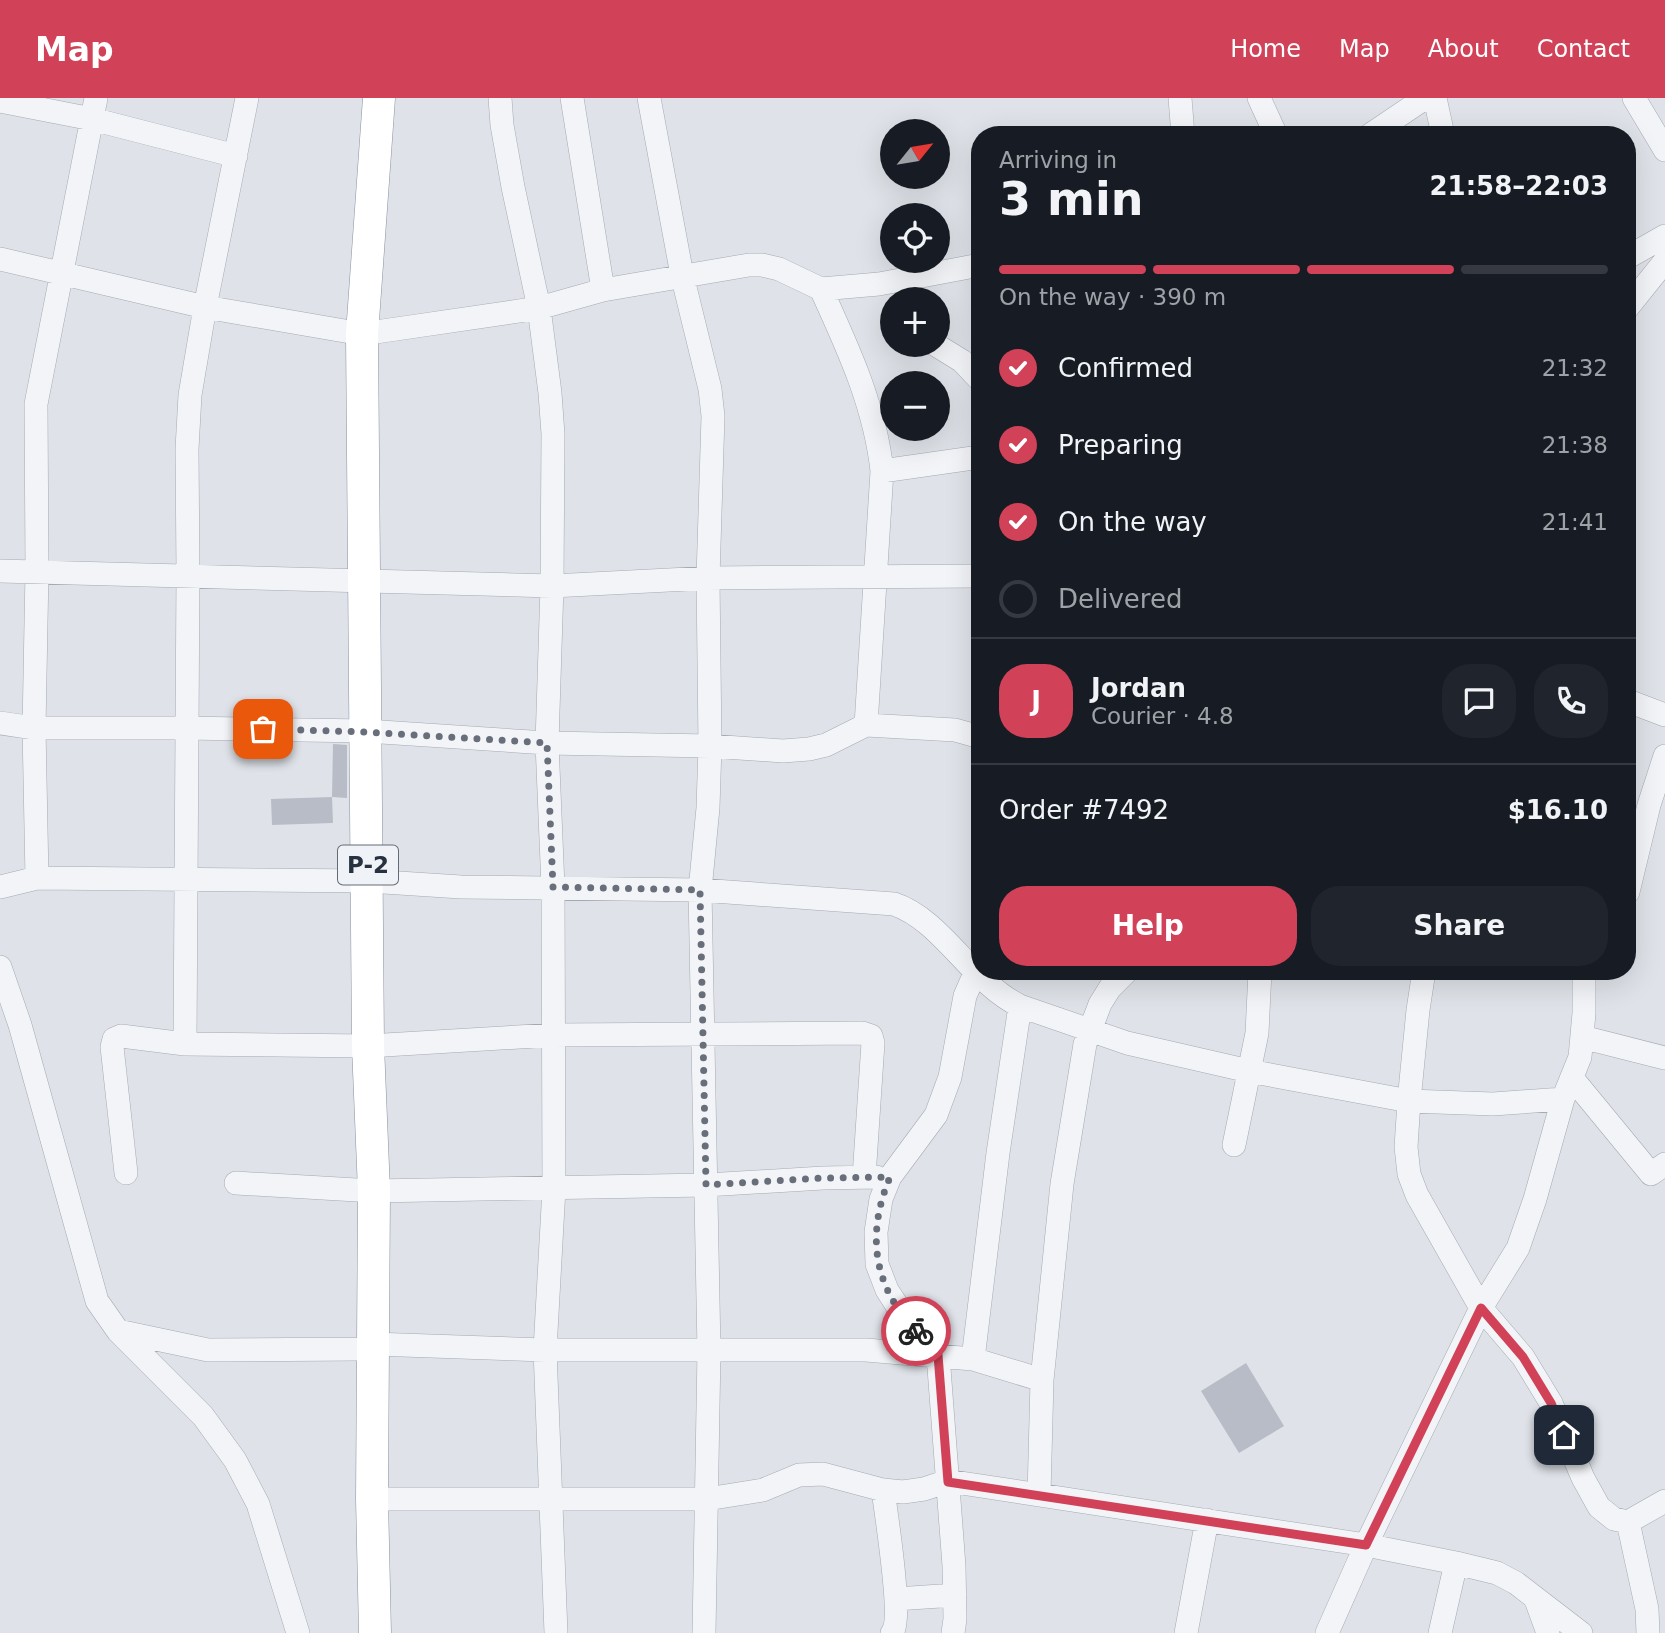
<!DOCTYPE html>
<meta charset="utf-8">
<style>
:root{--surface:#171b24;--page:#20242c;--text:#f1f3f6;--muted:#9ea1a6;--line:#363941;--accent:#d14258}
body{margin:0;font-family:"DejaVu Sans",sans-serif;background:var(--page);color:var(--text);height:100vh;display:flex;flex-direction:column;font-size:26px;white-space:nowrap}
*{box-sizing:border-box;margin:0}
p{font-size:23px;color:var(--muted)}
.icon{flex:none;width:38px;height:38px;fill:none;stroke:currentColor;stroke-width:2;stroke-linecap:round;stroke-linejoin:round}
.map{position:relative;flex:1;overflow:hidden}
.details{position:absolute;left:971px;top:28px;width:665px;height:854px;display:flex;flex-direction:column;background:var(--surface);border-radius:28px;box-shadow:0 7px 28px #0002}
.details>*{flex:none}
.needle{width:46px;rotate:60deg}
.controls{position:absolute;left:880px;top:21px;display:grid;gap:14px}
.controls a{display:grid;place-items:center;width:70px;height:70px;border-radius:50%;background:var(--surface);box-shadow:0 7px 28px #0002;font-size:35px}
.pin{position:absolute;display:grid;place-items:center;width:60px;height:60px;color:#fff;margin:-30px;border-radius:14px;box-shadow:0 4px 10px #0006}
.courier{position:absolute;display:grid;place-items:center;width:70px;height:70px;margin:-35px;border:5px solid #d14258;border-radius:50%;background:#fff;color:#222;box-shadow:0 2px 9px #0007}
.head em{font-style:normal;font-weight:600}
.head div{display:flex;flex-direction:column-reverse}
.head{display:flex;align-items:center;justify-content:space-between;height:119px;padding:0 28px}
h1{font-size:46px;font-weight:600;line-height:52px}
.bar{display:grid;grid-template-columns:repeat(4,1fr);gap:10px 7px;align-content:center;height:84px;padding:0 28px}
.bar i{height:9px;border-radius:5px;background:var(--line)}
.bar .selected{background:var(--accent)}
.bar p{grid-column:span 4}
.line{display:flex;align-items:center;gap:18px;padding:0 28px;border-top:2px solid var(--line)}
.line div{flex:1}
.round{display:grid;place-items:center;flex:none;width:74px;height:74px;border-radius:28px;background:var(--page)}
ol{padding:0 28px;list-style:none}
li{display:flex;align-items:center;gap:21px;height:77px}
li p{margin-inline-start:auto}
li .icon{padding:7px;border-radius:50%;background:var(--accent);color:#fff;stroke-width:4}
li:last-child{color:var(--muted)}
li i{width:38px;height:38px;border:4px solid var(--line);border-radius:50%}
.action{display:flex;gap:14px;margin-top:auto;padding:14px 28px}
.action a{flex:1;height:80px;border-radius:28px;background:var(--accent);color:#fff;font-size:28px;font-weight:600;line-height:80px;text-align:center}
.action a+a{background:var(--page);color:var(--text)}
header{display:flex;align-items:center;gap:42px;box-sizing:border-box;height:98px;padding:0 35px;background:var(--accent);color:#fff}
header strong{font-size:33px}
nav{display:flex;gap:38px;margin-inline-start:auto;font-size:24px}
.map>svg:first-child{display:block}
</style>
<header>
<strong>Map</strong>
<nav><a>Home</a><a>Map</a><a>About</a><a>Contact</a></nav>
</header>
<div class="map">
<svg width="1665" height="1535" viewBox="0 0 1665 1535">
<rect width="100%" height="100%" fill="#dfe3e9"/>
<path fill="#b7bcc6" d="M333 646 347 647V700L332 699Z
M332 699 333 725 272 727 271 701Z
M1246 1265 1284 1328 1239 1355 1201 1293Z"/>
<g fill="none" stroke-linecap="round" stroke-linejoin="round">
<g stroke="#a4aab3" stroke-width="24">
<path id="minor" d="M500 0 502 27 513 89 539 210 550 295 553 336 552 488 547 645 553 789 554 1090 545 1252 556 1535
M572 0 603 192
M649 0 682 177 710 291 713 318 708 480 710 648 708 710 700 792 709 1253 704 1535
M1180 0 1183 37
M1259 0 1276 37
M1435 0 1443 37
M1634 0 1665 52
M0 3 92 21 236 58
M1370 37 1425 0
M1628 159 1665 138
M0 161 205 209 362 236 539 210 603 192 749 167H762L779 171 821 191 879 186 980 167
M821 191C848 250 875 308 882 373L866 627
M1628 209 1665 163
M936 247 962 263 980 282
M882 373 980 359
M0 473 552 488 708 480 980 478
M1628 603 1665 617
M0 625 34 630H186L366 633 547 645 710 648 783 653 809 651 826 647 866 627 955 632 980 639
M37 780 34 630 37 473 36 306 96 0
M0 789 37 780 368 783 461 789 700 792 894 806C942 822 971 884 1020 908L1127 945 1249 973 1409 1003 1493 1006 1563 1001
M1628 794 1649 707 1665 658
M0 869 20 927 97 1203 118 1233 203 1318 235 1362 258 1406 298 1535
M1424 873 1418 912 1409 1003 1406 1049 1409 1076 1417 1097 1481 1210 1523 1259 1551 1305 1583 1380 1599 1409 1614 1421 1628 1424 1665 1403
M1582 939 1665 960
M185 946 188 476 187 351 190 297 205 209 247 0
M1572 980 1651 1076 1665 1066
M1234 1047 1257 935 1260 873
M126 1075 112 949 114 941 121 938 185 946 368 948 552 937 862 935 871 938 873 945 864 1079
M236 1085 374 1093 706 1087 823 1080 876 1079
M118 1233 208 1252 360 1251 373 1246 545 1252H866L973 1261 1042 1282
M973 1261 998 1055 1020 908
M883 1392C886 1415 903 1521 892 1535
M1039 1397 1042 1282 1062 1086 1085 946 1100 906 1110 890 1127 873
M372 1401H707L763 1392 799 1377 823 1376 883 1392 903 1394 924 1391 948 1383 1366 1447 1456 1465 1497 1475 1516 1485 1581 1535
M1628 1424 1647 1511 1648 1535
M896 1501 955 1497
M1536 1502 1548 1535
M953 1535 955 1521 954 1468 938 1257 909 1226 887 1192 877 1166 876 1134 881 1101 890 1079 936 1017 950 979 965 898 975 875 980 872
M1186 1535 1207 1422
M1327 1535 1366 1447 1481 1210 1518 1150 1535 1101 1563 1001 1580 959 1584 915V873
M1440 1535 1456 1465"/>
</g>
<g stroke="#8791a0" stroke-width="33">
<path id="highway" d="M375 1535 372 1401 374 1093 368 948 362 236 379 0"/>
</g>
<use href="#minor" stroke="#f2f4f7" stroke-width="23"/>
<use href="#highway" stroke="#fff" stroke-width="32"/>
</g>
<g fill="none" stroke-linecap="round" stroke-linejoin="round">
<path stroke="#686f7b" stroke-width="7" stroke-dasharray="0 12.6" d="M263 631 366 634 547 645 553 789 700 792 706 1087 823 1080 890 1079C866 1136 873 1188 916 1233"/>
<path stroke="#d14258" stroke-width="9" d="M916 1233 938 1257 948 1384 1366 1447 1481 1210 1523 1259 1551 1305 1564 1337"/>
</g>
<g text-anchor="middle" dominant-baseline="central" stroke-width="6" stroke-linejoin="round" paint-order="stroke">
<rect fill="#eff2f6" stroke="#646b77" stroke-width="2" x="338" y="747.5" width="60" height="39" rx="5"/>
<g font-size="23" font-weight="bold" fill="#283140">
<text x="368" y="767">P-2</text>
</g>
</g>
</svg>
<div class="controls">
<a><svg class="needle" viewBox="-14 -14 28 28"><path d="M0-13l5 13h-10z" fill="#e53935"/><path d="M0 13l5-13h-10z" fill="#9ea1a6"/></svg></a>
<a><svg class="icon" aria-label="locate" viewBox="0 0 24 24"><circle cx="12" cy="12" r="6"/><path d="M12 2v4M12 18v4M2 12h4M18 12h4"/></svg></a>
<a>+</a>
<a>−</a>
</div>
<div class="pin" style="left:263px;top:631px;background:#ea580c"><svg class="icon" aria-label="bag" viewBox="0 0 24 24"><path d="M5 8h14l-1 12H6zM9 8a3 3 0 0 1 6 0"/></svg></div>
<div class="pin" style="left:1564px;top:1337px;background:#1f2937"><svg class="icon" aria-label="home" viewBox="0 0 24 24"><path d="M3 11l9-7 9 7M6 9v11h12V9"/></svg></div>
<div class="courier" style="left:916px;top:1233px"><svg class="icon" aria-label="bike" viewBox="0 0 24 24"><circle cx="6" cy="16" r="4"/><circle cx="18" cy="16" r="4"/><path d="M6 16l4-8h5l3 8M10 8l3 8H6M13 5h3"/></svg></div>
<section class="details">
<div class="head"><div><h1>3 min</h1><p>Arriving in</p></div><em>21:58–22:03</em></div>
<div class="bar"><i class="selected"></i><i class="selected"></i><i class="selected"></i><i></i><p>On the way · 390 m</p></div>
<ol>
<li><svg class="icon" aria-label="check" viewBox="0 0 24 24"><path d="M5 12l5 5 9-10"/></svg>Confirmed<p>21:32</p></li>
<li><svg class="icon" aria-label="check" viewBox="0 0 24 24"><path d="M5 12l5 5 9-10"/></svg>Preparing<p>21:38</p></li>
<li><svg class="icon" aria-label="check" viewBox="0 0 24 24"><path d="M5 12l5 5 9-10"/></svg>On the way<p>21:41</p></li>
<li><i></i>Delivered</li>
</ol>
<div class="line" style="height:126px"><b class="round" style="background:var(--accent);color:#fff">J</b><div><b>Jordan</b><p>Courier · 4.8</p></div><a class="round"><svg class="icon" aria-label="chat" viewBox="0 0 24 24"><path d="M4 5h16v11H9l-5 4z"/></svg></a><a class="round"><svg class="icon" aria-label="phone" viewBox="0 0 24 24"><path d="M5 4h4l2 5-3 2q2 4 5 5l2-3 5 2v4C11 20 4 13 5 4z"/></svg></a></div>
<div class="line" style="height:91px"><div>Order #7492</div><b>$16.10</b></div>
<div class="action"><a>Help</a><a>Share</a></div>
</section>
</div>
